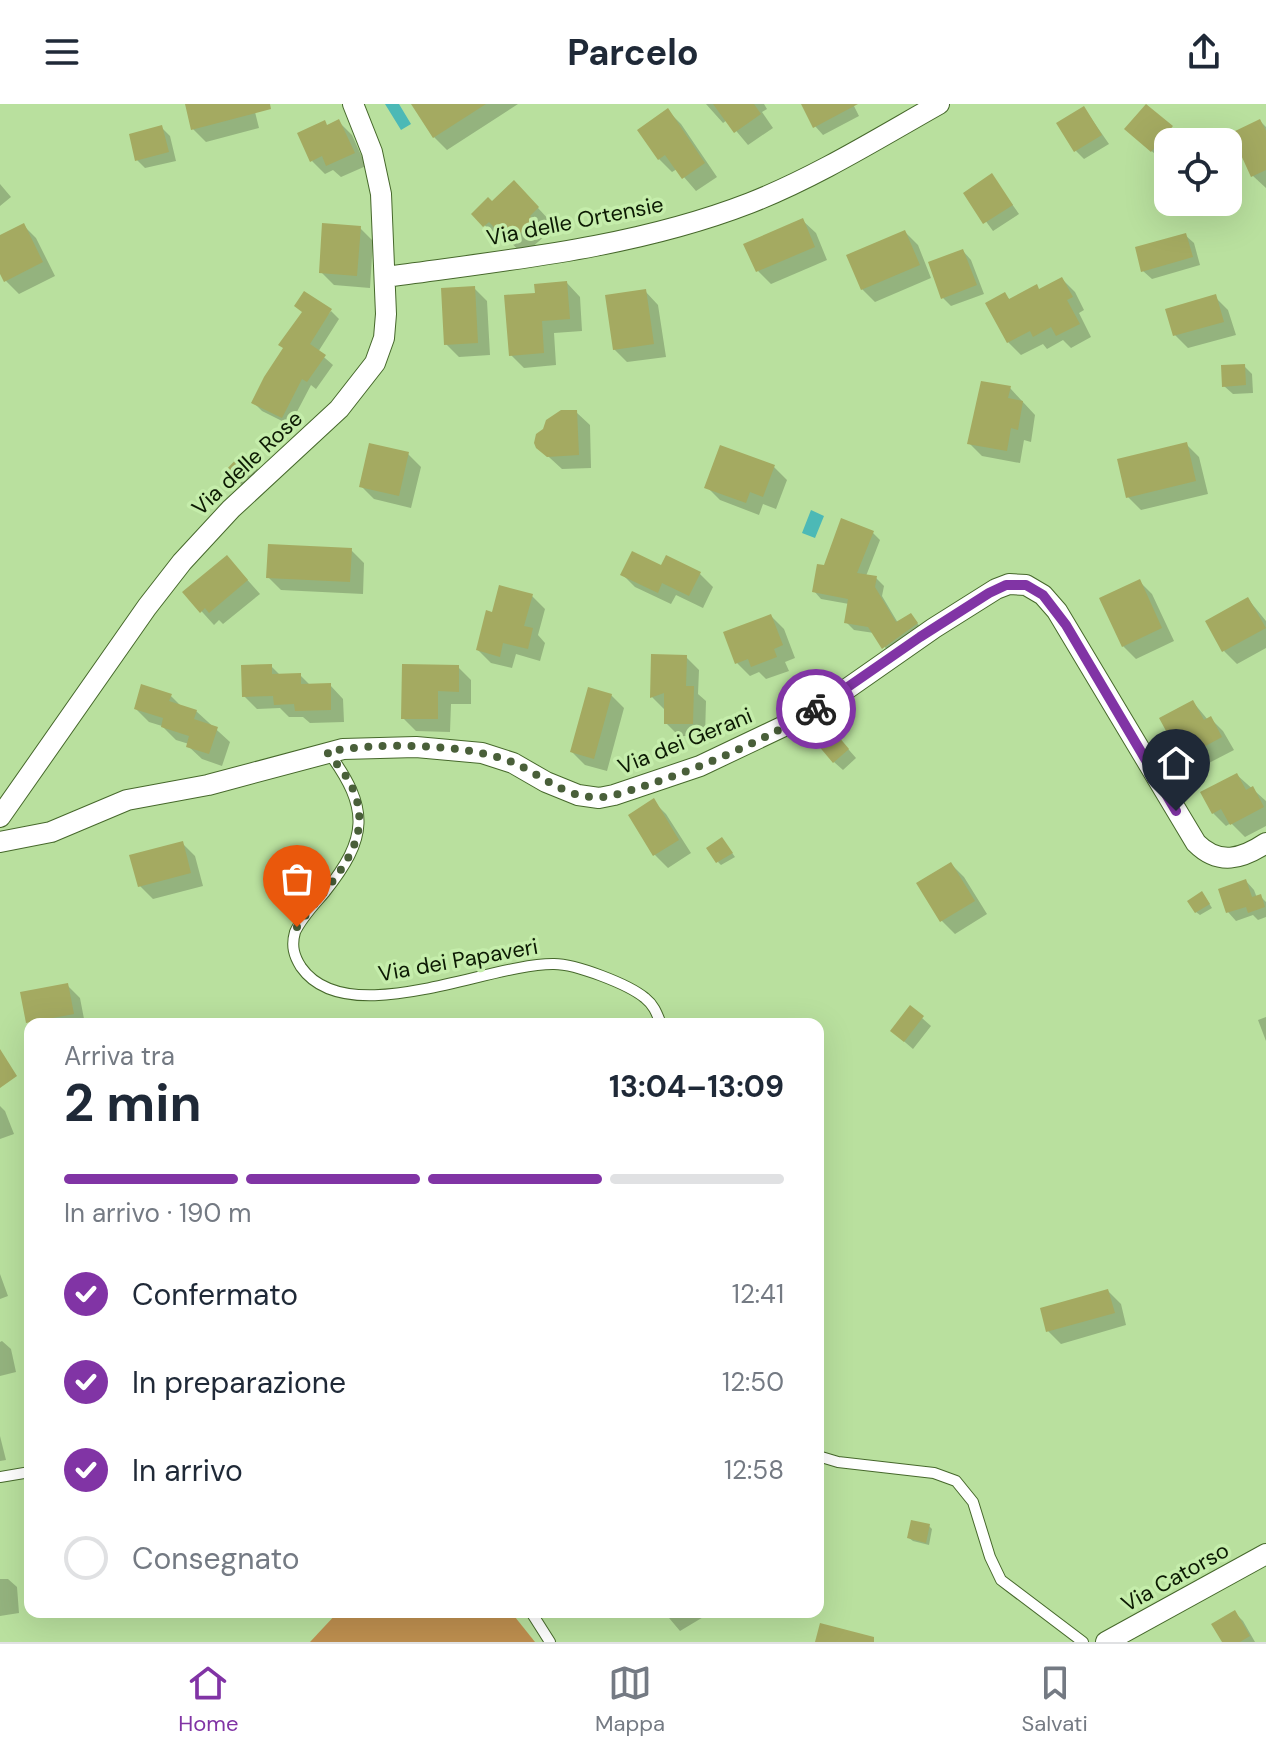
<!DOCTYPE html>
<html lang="it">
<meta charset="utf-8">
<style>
:root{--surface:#fff;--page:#f6f6f7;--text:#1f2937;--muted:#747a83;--line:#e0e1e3;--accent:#8134a5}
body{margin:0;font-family:"DM Sans",sans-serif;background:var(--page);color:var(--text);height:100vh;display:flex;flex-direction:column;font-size:30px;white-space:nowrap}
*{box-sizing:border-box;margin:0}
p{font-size:26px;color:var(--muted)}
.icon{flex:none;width:44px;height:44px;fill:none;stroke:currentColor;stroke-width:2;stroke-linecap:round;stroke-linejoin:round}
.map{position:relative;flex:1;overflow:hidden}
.sheet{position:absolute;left:24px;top:914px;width:800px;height:600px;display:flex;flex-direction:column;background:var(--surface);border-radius:16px;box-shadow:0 8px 32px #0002}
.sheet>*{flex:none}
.buttons{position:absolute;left:1154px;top:24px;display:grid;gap:16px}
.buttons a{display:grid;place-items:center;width:88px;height:88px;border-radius:16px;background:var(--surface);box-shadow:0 8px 32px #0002;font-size:40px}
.pin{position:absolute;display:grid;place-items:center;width:68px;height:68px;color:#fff;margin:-82px -34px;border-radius:50% 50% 50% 0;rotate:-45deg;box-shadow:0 0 8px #0007}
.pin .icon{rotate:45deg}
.courier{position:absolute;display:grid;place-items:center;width:80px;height:80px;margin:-40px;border:6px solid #8134a5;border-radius:50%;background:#fff;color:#222;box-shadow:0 2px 10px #0007}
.head em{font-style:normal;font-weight:700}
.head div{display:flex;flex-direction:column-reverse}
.head{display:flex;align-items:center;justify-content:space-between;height:136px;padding:0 40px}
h1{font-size:52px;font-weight:700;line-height:60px}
.bar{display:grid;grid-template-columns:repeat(4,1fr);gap:12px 8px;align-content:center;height:96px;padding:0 40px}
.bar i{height:10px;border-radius:6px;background:var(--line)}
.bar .on{background:var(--accent)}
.bar p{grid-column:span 4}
ol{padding:0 40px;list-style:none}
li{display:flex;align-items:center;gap:24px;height:88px}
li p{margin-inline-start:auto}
li .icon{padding:8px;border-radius:50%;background:var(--accent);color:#fff;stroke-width:4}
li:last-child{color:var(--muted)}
li i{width:44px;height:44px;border:4px solid var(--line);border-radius:50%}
header{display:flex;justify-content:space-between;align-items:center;height:104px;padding:0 40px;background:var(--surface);font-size:36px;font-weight:700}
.tabs{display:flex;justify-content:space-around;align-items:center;height:112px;border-top:2px solid var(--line);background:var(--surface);font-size:22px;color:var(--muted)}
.tabs a{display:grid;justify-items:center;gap:4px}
.tabs .on{color:var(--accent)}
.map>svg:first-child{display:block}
</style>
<header><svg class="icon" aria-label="menu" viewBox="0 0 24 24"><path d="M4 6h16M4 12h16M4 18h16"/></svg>Parcelo<svg class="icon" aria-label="share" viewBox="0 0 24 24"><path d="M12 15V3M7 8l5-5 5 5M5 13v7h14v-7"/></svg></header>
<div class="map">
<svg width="1266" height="1538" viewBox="0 0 1266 1538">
<rect width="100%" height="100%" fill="#b9e09e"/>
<path fill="#be8f4f" d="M338 1508H511L535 1538H310Z"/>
<path fill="#4cb9b6" d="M385 0H399L411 20 401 26Z
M811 406 824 412 815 434 802 429Z"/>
<path fill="#0003" d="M187 0H253L259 24 206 38 193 25Z
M421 0H518L447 46 434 33Z
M706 0H764L767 5 762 8 773 24 748 41 727 16 723 19Z
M809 0H853L859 12 823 31 815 22Z
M1084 4 1109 40 1084 55 1076 47Z
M668 7 681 20 717 73 696 87 677 65 672 68 659 55Z
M1260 17 1266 23V84L1253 72Z
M339 18 352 31 366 62 341 73 333 66 325 70 312 57Z
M161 23 170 32 176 57 145 64 137 56Z
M1171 24 1180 32 1175 38H1168V46L1161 55 1135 33Z
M992 72 1019 110 993 127 966 90Z
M0 80 11 93 0 102Z
M527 92 550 117 541 126 546 131 523 151 503 130 498 135 474 110 492 100Z
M802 116 816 129 827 156 771 180 758 167Z
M23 121 36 134 55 172 19 190 6 177 0 166V133Z
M360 124 373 137 370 184 334 181 321 168Z
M905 128 918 141 931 174 875 198 862 185Z
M1185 131 1194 139 1200 161 1152 175 1143 167Z
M963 147 971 156 984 190 951 202 943 194Z
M1062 175 1075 188 1084 206 1079 209 1091 233 1071 244 1063 236 1047 245 1043 240 1021 251 1008 238 1005 191 1011 197 1041 187Z
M567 179 580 193 582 227 554 229 556 261 524 264 511 251 537 191Z
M474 184 487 197 490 251 459 253 446 240Z
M645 187 658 201 666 253 627 258 614 245Z
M1215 193 1228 206 1236 231 1188 244 1175 231Z
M331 207 339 215 318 248 333 261 316 285 311 281 290 321 262 307 253 298Z
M1244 262 1252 270 1253 289 1233 290 1224 282Z
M1010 284 1035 311 1031 338 1024 336 1020 359 982 352 969 339Z
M576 308 590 321 591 364 562 365 538 343Z
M1186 340 1199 353 1208 390 1141 406 1128 393Z
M408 350 421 363 411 404 374 395 361 382Z
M243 351 265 372 248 387 227 368Z
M774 363 787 376 776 405 763 400 759 411 720 396 707 383Z
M873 429 880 436 866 472 876 474 884 482 882 492 898 519 911 511 924 528 891 551 874 529 854 526 846 518 849 500 821 495 814 487 825 463Z
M351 446 364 459 363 490 281 486 268 473Z
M227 453 260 490 223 520 219 516 214 521 185 489Z
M662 464 700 470 713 483 703 504 676 491 671 500 635 483 622 470Z
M1139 477 1152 490 1174 537 1136 555 1123 542Z
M532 492 545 505 538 531 545 539 540 557 516 550 512 564 491 559 478 546 493 510Z
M1248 495 1266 517V544L1237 560 1224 547Z
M771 512 784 525 795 554 785 558 789 567 766 575 759 568 750 572 737 559Z
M653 552 686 553 699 566 698 590 706 597 705 632H679L666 619V607L652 593Z
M271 562 280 571H300L311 582 330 581 343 595 344 618 310 619 303 613H289L280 604 257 605 244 592Z
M458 563 471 576V600H451L450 628 416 627 403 614Z
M170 591 182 603 196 607 230 638 222 662 202 655 188 642 189 640 176 636 162 622 149 618 136 605Z
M611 591 624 604 607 667 585 661 572 648Z
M1193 598 1208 616 1210 614 1223 627 1234 646 1203 662 1172 634Z
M836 631 856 654 843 666 834 658Z
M1237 671 1266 697V722L1245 733 1231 719 1226 722 1213 709Z
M653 697 666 710 691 749 668 764 655 751Z
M182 739 195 752 203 782 153 795 140 782Z
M725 739 735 753 721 761 718 758Z
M951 760 964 773 987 810 955 830 942 817 919 780Z
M1246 777 1254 786 1257 794 1260 792 1266 798V813L1258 816 1253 811 1236 817 1228 808Z
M1205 793 1212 804 1200 811 1196 808Z
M67 881 80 894 85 920 28 918Z
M1266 913V937L1258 916Z
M922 914 931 922 913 945 892 927Z
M0 1002 5 1007 14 1030 0 1035Z
M0 1170 8 1192 0 1195Z
M1108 1187 1121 1200 1126 1221 1061 1240 1048 1227Z
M2 1237 11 1245 16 1268 0 1272V1238Z
M0 1332 6 1356 0 1357Z
M929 1422 932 1425 929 1441 913 1437 909 1434Z
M0 1475H8L17 1483 19 1509 0 1512Z
M664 1508H703L705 1512 680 1527Z
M1235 1509 1243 1517 1255 1538H1224Z"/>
<path fill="#a4aa61" d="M185 0H270L271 5 191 26Z
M411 0H486L433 34Z
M713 0H754L761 10 734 29Z
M801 0H858L813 24Z
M1146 0 1173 22 1151 48 1124 25Z
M1084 2 1102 31 1074 48 1056 19Z
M668 4 705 59 682 75 665 51 658 56 637 26Z
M339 15 355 49 326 62 322 52 310 58 297 29 325 16 327 21Z
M1260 15 1266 27V66L1251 73 1231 29Z
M162 21 169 48 135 57 129 30Z
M992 69 1013 101 983 120 963 89Z
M514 76 539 103 530 112 534 117 509 140 489 118 483 123 471 110 488 93 492 97Z
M803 114 815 143 756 168 743 140Z
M24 119 43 158 4 178 0 170V131Z
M322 119 361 122 357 172 319 169Z
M905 126 920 161 861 186 846 151Z
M1186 129 1193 153 1141 168 1135 143Z
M963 145 977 181 941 195 928 158Z
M1062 173 1073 193 1067 196 1080 220 1056 232 1051 223 1033 233 1030 227 1007 239 985 199 1005 188 1009 195 1037 180 1039 185Z
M567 177 570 215 542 217 544 249 509 252 504 191 535 189 534 180Z
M475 182 478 239 444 241 441 184Z
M646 185 654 240 613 246 605 191Z
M304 187 332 205 310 240 326 251 307 278 302 275 282 314 251 299 264 273 283 244 278 241 302 208 294 202Z
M1216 190 1224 218 1173 232 1165 205Z
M1245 260 1246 281 1222 283 1221 261Z
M981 277 1011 282 1008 294 1023 297 1018 326 1011 324 1007 347 967 340Z
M561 306H577L579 351 547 353 536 344 534 339 536 330 543 325 546 316Z
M1187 338 1196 377 1126 394 1117 355Z
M369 339 409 348 399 392 359 383Z
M720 341 775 361 763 393 750 388 746 399 704 384Z
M243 348 258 362 238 381 224 368Z
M841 414 874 427 857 469 877 472 875 483 896 518 911 509 918 519 882 545 868 523 844 519 848 495 812 488 817 460 824 461Z
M268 440 352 444 350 478 266 474Z
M632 447 661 461 666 451 701 468 689 492 662 479 658 489 620 471Z
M227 451 248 476 209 509 205 504 200 509 182 488Z
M1140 475 1162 524 1122 543 1099 494Z
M499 481 533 490 524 522 533 524 528 545 503 539 500 553 476 546 486 506 492 508Z
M1248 493 1266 524 1222 548 1205 517Z
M771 510 783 541 774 545 777 553 751 563 748 555 735 560 723 528Z
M651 550 687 551 686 582H694L693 620H664V589L650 594Z
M272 560V570L301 569V580L331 579V606L295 607 294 600 274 601 273 592 242 593 241 561Z
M402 560 459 561V588L438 587V615H401Z
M141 580 172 590 169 597 197 606 194 615 218 623 209 650 186 643 189 632 161 623 163 614 134 605Z
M588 583 612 590 594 655 570 648Z
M1193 596 1204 616 1211 612 1222 633 1189 651 1179 632 1171 636 1159 614Z
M828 620 849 645 833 659 812 634Z
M1237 669 1246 686 1253 682 1264 703 1230 721 1221 705 1212 710 1200 688Z
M654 694 679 736 653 752 628 711Z
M722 733 733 749 716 759 706 744Z
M183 737 191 769 138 783 129 751Z
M951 758 975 797 940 818 916 779Z
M1246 775 1252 793 1261 790 1265 803 1248 809 1246 803 1226 809 1218 785Z
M1202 787 1210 800 1195 809 1187 797Z
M68 879 74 910 26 919 20 888Z
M910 901 924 912 904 938 890 927Z
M0 945 17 972 0 984Z
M1108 1185 1115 1209 1046 1228 1040 1204Z
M911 1416 930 1420 926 1439 907 1434Z
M1235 1506 1250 1532 1240 1538H1222L1211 1520Z
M820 1519 874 1533V1538H815Z"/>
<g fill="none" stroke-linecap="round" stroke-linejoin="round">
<g stroke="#46682b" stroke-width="12">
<path id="lane" d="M329 649C370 705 368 734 325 788 314 801 302 813 295 828 291 842 294 852 301 863 347 929 489 859 554 860 576 860 628 880 645 894 654 901 657 910 661 920
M818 1352 838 1358 934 1369 956 1377 973 1398 990 1453 1001 1476 1083 1538
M0 1373 30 1368
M531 1508 550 1538"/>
</g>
<g stroke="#46682b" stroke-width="22">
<path id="street" d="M386 173C508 156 634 144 750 99 816 73 877 35 939 0
M0 713 147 503 182 458 231 405 339 305 375 259 384 234 386 210 381 90 372 48 353 0
M0 738 51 728 127 696 208 681 343 645 416 643 482 649 513 659 546 678 578 691 599 694 614 691 700 662 803 613 841 589 934 524 996 485 1009 480 1026 481 1043 491 1057 507 1196 739C1219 762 1242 755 1266 739
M1106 1538 1266 1450"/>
</g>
<use href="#lane" stroke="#fff" stroke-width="10"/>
<use href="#street" stroke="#fff" stroke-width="20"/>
</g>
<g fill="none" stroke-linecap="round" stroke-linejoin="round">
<path stroke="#495f39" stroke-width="8" stroke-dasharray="0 14.4" d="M297 823C327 779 381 739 350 679 344 668 335 658 327 648 374 638 470 639 514 659 540 670 562 691 591 693 609 695 627 687 644 682 703 663 763 637 816 605"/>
<path stroke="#8134a5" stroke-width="10" d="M816 605 920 533 989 489 1006 481H1026L1043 491 1066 521 1176 707"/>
</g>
<g text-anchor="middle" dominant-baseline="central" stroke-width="7" stroke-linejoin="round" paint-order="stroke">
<g font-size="22" fill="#0c1a03" stroke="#c5edab">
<text transform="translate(575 117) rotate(-11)">Via delle Ortensie</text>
<text transform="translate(247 359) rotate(-43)">Via delle Rose</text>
<text transform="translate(685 637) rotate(-22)">Via dei Gerani</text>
<text transform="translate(458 856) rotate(-10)">Via dei Papaveri</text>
<text transform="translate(1175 1473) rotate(-29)">Via Catorso</text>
</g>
</g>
</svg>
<div class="buttons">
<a><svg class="icon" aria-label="locate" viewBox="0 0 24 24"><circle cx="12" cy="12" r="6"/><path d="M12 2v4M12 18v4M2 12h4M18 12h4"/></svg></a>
</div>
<div class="pin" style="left:297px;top:823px;background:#ea580c"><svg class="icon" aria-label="bag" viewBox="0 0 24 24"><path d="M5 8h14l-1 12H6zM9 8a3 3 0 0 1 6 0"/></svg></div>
<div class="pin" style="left:1176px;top:707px;background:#1f2937"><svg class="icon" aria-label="home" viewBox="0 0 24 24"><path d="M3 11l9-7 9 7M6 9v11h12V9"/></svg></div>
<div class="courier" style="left:816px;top:605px"><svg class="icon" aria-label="bike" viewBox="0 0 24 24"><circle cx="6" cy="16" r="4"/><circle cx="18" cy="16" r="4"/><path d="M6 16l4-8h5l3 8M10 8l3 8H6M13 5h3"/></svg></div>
<section class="sheet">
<div class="head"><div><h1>2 min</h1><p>Arriva tra</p></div><em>13:04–13:09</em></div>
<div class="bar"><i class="on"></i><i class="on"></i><i class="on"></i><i></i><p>In arrivo · 190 m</p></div>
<ol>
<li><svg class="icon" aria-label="check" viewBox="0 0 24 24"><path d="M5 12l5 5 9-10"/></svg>Confermato<p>12:41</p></li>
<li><svg class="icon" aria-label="check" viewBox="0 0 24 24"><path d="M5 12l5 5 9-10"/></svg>In preparazione<p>12:50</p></li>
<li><svg class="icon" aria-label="check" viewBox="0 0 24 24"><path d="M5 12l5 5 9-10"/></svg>In arrivo<p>12:58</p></li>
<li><i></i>Consegnato</li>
</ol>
</section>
</div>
<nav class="tabs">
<a class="on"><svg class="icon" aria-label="home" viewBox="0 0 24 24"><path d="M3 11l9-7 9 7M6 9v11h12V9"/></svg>Home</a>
<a><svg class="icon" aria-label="map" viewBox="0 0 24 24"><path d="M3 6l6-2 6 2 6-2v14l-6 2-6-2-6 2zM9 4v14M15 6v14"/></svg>Mappa</a>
<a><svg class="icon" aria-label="saved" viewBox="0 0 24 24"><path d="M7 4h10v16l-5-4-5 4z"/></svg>Salvati</a>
</nav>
